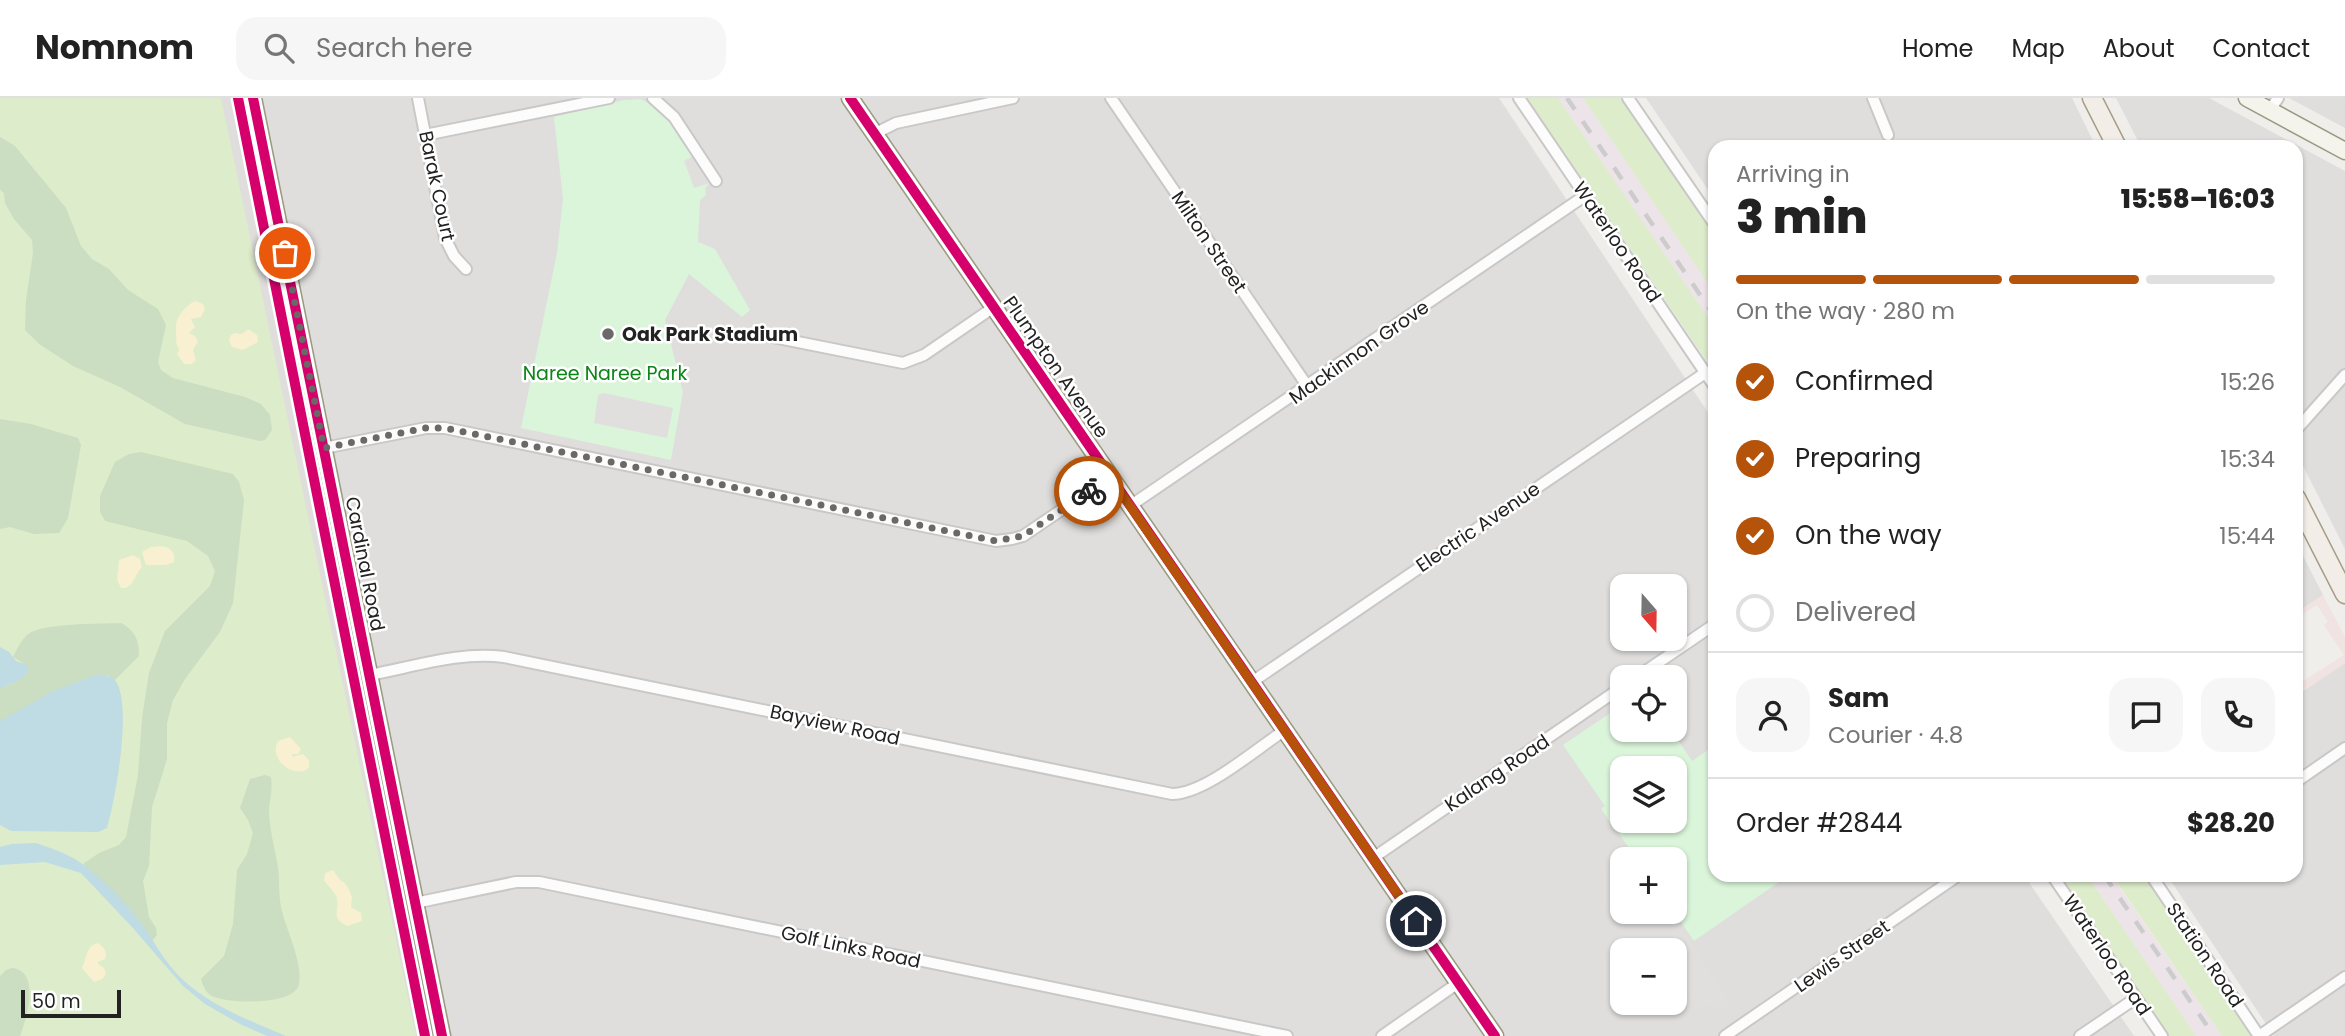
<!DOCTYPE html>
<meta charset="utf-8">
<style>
:root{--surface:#fff;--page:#f6f6f6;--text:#222;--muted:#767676;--line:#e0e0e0;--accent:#b45309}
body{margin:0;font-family:Poppins,sans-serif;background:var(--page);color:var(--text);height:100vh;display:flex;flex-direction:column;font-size:26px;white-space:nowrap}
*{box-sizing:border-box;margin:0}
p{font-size:23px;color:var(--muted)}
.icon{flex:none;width:38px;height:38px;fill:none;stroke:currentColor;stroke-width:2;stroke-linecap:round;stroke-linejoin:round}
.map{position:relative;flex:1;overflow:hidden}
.details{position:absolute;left:1708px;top:42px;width:595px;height:742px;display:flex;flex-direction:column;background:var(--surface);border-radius:21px;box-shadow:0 2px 5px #0004}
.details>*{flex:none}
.needle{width:46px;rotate:160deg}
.tools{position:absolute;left:1610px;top:476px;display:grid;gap:14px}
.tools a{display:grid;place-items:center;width:77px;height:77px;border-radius:14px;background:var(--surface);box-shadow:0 2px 5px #0004;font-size:35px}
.scale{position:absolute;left:21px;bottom:18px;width:100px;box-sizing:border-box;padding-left:7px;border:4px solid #222;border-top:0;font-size:19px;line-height:24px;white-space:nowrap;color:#222;-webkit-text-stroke:5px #fff;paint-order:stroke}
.pin{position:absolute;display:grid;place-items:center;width:60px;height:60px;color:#fff;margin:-30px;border:4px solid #fff;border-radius:50%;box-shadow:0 2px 7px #0007}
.courier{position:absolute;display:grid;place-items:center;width:70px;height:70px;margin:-35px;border:5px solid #b45309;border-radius:50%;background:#fff;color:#222;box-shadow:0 2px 9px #0007}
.overview em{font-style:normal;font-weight:800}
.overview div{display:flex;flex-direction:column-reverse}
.overview{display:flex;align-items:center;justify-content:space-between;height:119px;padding:0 28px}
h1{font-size:46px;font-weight:800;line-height:52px}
.bar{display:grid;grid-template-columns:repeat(4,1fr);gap:10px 7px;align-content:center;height:84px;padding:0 28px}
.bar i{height:9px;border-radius:5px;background:var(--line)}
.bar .active{background:var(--accent)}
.bar p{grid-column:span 4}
.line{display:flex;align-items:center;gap:18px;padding:0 28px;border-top:2px solid var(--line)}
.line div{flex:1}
.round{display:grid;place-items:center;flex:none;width:74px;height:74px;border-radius:21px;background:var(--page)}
ol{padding:0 28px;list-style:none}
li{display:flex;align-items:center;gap:21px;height:77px}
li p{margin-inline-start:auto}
li .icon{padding:7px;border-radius:50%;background:var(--accent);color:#fff;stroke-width:4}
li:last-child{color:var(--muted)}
li i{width:38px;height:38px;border:4px solid var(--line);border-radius:50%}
header{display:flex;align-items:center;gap:42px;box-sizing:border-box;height:98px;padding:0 35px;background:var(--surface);border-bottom:2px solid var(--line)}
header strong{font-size:33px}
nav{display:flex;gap:38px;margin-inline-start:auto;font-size:24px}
.search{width:490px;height:63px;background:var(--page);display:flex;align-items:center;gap:18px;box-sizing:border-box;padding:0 24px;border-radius:21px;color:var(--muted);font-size:26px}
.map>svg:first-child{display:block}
</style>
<header>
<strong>Nomnom</strong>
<div class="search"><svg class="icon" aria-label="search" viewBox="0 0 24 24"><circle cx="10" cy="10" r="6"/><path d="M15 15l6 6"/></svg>Search here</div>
<nav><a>Home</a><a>Map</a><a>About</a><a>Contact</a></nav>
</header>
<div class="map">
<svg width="2345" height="938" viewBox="0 0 2345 938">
<rect width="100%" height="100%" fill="#f0eeeb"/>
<path fill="#dfdedc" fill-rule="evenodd" d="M0 0H1499L1715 325V777H2024L2134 938H0ZM1622 488H1675V541H1622ZM1622 579H1675V632H1622ZM1622 670H1675V723H1622ZM1622 761H1675V814H1622ZM1622 852H1675V905H1622Z
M1646 0H2072L2096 49H1715V102Z
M2116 0H2209L2345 73V451L2296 354V49H2141Z
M2289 0H2345V30Z
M2296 444 2323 497 2296 515Z
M2345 565V938H2274L2167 777H2296V598Z"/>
<path fill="#f1e3e1" d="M2323 497 2345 539V565L2296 598 2304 591 2300 585 2344 557 2324 527 2328 524 2317 507 2296 520V515Z"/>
<path fill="#ede4e9" d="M1558 0H1583L1715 196V230Z
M2087 777H2111L2222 938H2196Z"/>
<path fill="#ddeccb" d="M0 0H221L416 938H0Z
M1527 0H1558L1701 209 1715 230V275Z
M1583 0H1620L1715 139V196Z
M2060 777H2087L2196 938H2169Z
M2112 777H2144L2253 938H2222Z"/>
<path fill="#cbdec1" d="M0 39 15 48 66 110 81 148 92 161 109 171 128 192 158 211 166 227 158 264 161 272 173 280 245 299 261 306 270 317 272 332 265 342 260 343 185 326 120 289 73 268 39 246 25 232 26 202 33 155 32 142 14 121 5 105 4 95 0 92Z
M0 321 31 326 78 340 81 347 68 420 59 435 34 436 10 429 0 431Z
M141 354 233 376 239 384 244 402 233 505 220 534 185 581 173 602 167 625V661L152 709 149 768 143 783 149 819 156 830 157 837 152 843 131 812 83 766 99 755 119 747 126 739 138 677 142 620 149 575 165 533 210 488 215 473 208 458 187 443 105 423 100 414V398L115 364 129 356Z
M121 525C136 533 139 543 139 558L115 582 108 577 0 623V591L13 585 23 565 13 559C17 551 21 542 28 536 42 525 101 526 121 525Z
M265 677 271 679C273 694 269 703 269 716 270 734 275 751 278 769 280 785 278 801 283 817 288 835 305 871 298 889 290 907 228 906 212 898 206 895 203 888 201 881L224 858 233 826 237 772 247 756 253 735 248 722 240 710 250 681Z
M12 870C41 873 27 920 20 938H0V878L6 872Z"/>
<path fill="#f8f0d0" d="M195 203 203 206 205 211 201 219 191 221 195 229 189 235 195 238 198 243 193 252 196 262 192 266H184L177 256 179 252 176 245C177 241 176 237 176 233 174 221 185 208 195 203Z
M248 231 257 237 258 244 243 252 232 249 229 243 231 237 235 235 242 236Z
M151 449C161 448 168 447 174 456V464L166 467H146L142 454Z
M133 457 140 461 142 469C134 477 134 491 121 490L117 482 119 462Z
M290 639 301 651 298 656H292V659L303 656 309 662V670C294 682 268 661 278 643Z
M333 772 340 782 344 784 348 790 352 799 351 809 361 815 362 823 348 828C327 819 343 811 335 796 332 791 327 787 324 782L325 775Z
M98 845C104 849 108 854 105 861L98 864V866L104 870 106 876 102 881 94 884 82 870C87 860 86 847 98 845Z"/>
<path fill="#daf5da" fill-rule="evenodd" d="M640 1C671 12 694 58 710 85L705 90 706 97 700 102 698 144 715 151 750 212 742 219 689 176 665 222 683 294 671 362 521 330 557 155 563 101 554 19 624 2Z
M1622 607V632H1671L1692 663 1715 647V777H1789L1694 843 1674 814 1675 761H1637L1601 711 1605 708 1563 647ZM1622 670H1675V723H1622Z"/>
<path fill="#e0dfde" d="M693 58 704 76 710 85 694 90 684 63Z
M604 295 673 310 667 340 594 325 598 297Z
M1680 828 1731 905 1724 910 1705 908 1698 913 1675 880V852H1661L1666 848 1671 834Z"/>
<path fill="#bfdbe3" d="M0 549 9 554 16 563 27 567 29 572 23 580 0 591Z
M99 576C105 577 110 577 114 581 134 602 115 703 107 730L98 734 11 733 0 727V623L53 593Z
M36 745C47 749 60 753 71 759 93 770 130 808 144 829 156 847 166 866 182 881 212 909 249 922 286 938H267L240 926 205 906 183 888 132 829 81 775 45 764 0 767V749L12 746Z"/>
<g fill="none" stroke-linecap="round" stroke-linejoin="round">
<g stroke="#c9c8c7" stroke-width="14">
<path id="street" d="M418 0 445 140 454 158 466 171
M653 0 674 19 716 83
M1111 0 1308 289
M1519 0 1715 289
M1628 0 1715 127
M1873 0 1888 37
M2270 12 2278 0
M874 36 896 25 1013 0
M425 37 609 0
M758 236 903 265 924 257 994 209
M2296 332 2345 277
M324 350 426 330H445L996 443 1012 441 1023 438 1110 379
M1130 408 1586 97
M369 577C413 569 460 553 504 559L1172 696C1205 696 1256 651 1285 632
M1637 579 1715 526
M1252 584 1705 275
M2296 684 2345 650
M1373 760 1622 589
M2052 777 2162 938
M2151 777 2259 938
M415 805 516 784H539L1287 938
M1382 938 1458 885
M1725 938 1959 777
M2080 938 2136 900
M2259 938 2345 879"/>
</g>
<g stroke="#999a82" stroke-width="19">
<path id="secondary" d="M253 0 442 938
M850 0 1495 938
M2247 0 2345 53"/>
</g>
<g stroke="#a79c86" stroke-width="21">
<path id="primary" d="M2092 0 2117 49
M2296 400 2345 496"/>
</g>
<use href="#street" stroke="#fdfcfc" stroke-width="10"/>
<use href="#secondary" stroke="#f4f4ed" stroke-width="16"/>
<use href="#primary" stroke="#f3ede7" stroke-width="18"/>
<path stroke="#ccc" stroke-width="4.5" stroke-dasharray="14 14" stroke-linecap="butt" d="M1567 0 1715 219
M2104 777 2214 938"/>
<g stroke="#fff" stroke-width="15">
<path id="cycleway" d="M238 0 425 938
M253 0 442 938
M850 0 1495 938"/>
</g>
<use href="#cycleway" stroke="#d6006c" stroke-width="10"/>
</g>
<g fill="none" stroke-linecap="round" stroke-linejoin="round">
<path stroke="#6a6968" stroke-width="7" stroke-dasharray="0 12.6" d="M285 155 324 350 426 330H445L996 443 1023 438 1089 393"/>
<path stroke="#b45309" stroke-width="9" d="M1089 393 1110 379 1416 823"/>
</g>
<circle fill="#6a6968" stroke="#fff" stroke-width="2.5" cx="608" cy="236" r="7"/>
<g text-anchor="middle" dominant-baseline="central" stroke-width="5" stroke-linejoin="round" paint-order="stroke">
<g font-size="19" fill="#222" stroke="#fff">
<text transform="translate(437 88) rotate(78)">Barak Court</text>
<text transform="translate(1209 144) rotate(56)">Milton Street</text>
<text transform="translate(1617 144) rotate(56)">Waterloo Road</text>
<text transform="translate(1359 254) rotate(-35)">Mackinnon Grove</text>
<text transform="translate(1056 269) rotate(55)">Plumpton Avenue</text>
<text transform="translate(1478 429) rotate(-34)">Electric Avenue</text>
<text transform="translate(365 466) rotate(79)">Cardinal Road</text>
<text transform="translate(835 627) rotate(12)">Bayview Road</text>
<text transform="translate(1497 675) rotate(-34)">Kalang Road</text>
<text transform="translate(851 849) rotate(12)">Golf Links Road</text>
<text transform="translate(2107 857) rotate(56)">Waterloo Road</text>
<text transform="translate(2205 857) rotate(56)">Station Road</text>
<text transform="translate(1842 858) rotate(-35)">Lewis Street</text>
</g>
<g font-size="19" font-weight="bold" fill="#222" stroke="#fff" text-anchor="start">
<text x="622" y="236">Oak Park Stadium</text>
</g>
<g font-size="19" fill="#0c8416" stroke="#fff">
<text x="605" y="275">Naree Naree Park</text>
</g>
</g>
</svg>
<div class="tools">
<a><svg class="needle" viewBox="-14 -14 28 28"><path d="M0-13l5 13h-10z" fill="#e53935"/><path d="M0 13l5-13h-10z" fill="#767676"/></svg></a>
<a><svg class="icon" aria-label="locate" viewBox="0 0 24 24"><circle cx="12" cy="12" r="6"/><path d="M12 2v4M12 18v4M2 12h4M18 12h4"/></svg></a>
<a><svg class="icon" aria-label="layers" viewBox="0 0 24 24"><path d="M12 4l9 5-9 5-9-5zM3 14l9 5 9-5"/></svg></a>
<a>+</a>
<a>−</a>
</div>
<div class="scale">50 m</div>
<div class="pin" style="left:285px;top:155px;background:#ea580c"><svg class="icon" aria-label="bag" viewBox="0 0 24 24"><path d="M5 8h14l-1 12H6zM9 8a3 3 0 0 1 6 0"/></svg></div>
<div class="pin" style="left:1416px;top:823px;background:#1f2937"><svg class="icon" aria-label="home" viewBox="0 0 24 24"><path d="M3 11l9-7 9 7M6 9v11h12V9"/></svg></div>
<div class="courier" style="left:1089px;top:393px"><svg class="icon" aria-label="bike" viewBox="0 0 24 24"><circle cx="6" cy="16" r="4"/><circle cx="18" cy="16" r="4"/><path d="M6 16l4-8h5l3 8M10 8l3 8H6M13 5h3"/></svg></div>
<section class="details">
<div class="overview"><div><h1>3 min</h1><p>Arriving in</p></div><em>15:58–16:03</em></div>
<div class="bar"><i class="active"></i><i class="active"></i><i class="active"></i><i></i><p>On the way · 280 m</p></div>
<ol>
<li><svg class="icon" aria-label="check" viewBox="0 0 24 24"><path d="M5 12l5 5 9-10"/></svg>Confirmed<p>15:26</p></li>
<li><svg class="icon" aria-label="check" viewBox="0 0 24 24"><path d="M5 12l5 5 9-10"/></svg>Preparing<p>15:34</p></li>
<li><svg class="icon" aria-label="check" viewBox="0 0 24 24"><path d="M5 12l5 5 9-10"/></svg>On the way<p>15:44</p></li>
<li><i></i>Delivered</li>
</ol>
<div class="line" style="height:126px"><a class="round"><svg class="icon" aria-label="person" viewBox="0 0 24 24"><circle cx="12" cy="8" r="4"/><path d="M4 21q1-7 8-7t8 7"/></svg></a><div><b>Sam</b><p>Courier · 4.8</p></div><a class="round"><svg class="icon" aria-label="chat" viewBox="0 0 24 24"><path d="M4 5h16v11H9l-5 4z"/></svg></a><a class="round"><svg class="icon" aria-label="phone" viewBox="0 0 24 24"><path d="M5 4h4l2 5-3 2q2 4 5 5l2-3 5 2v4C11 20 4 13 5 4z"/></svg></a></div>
<div class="line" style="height:91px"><div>Order #2844</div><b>$28.20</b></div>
</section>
</div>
